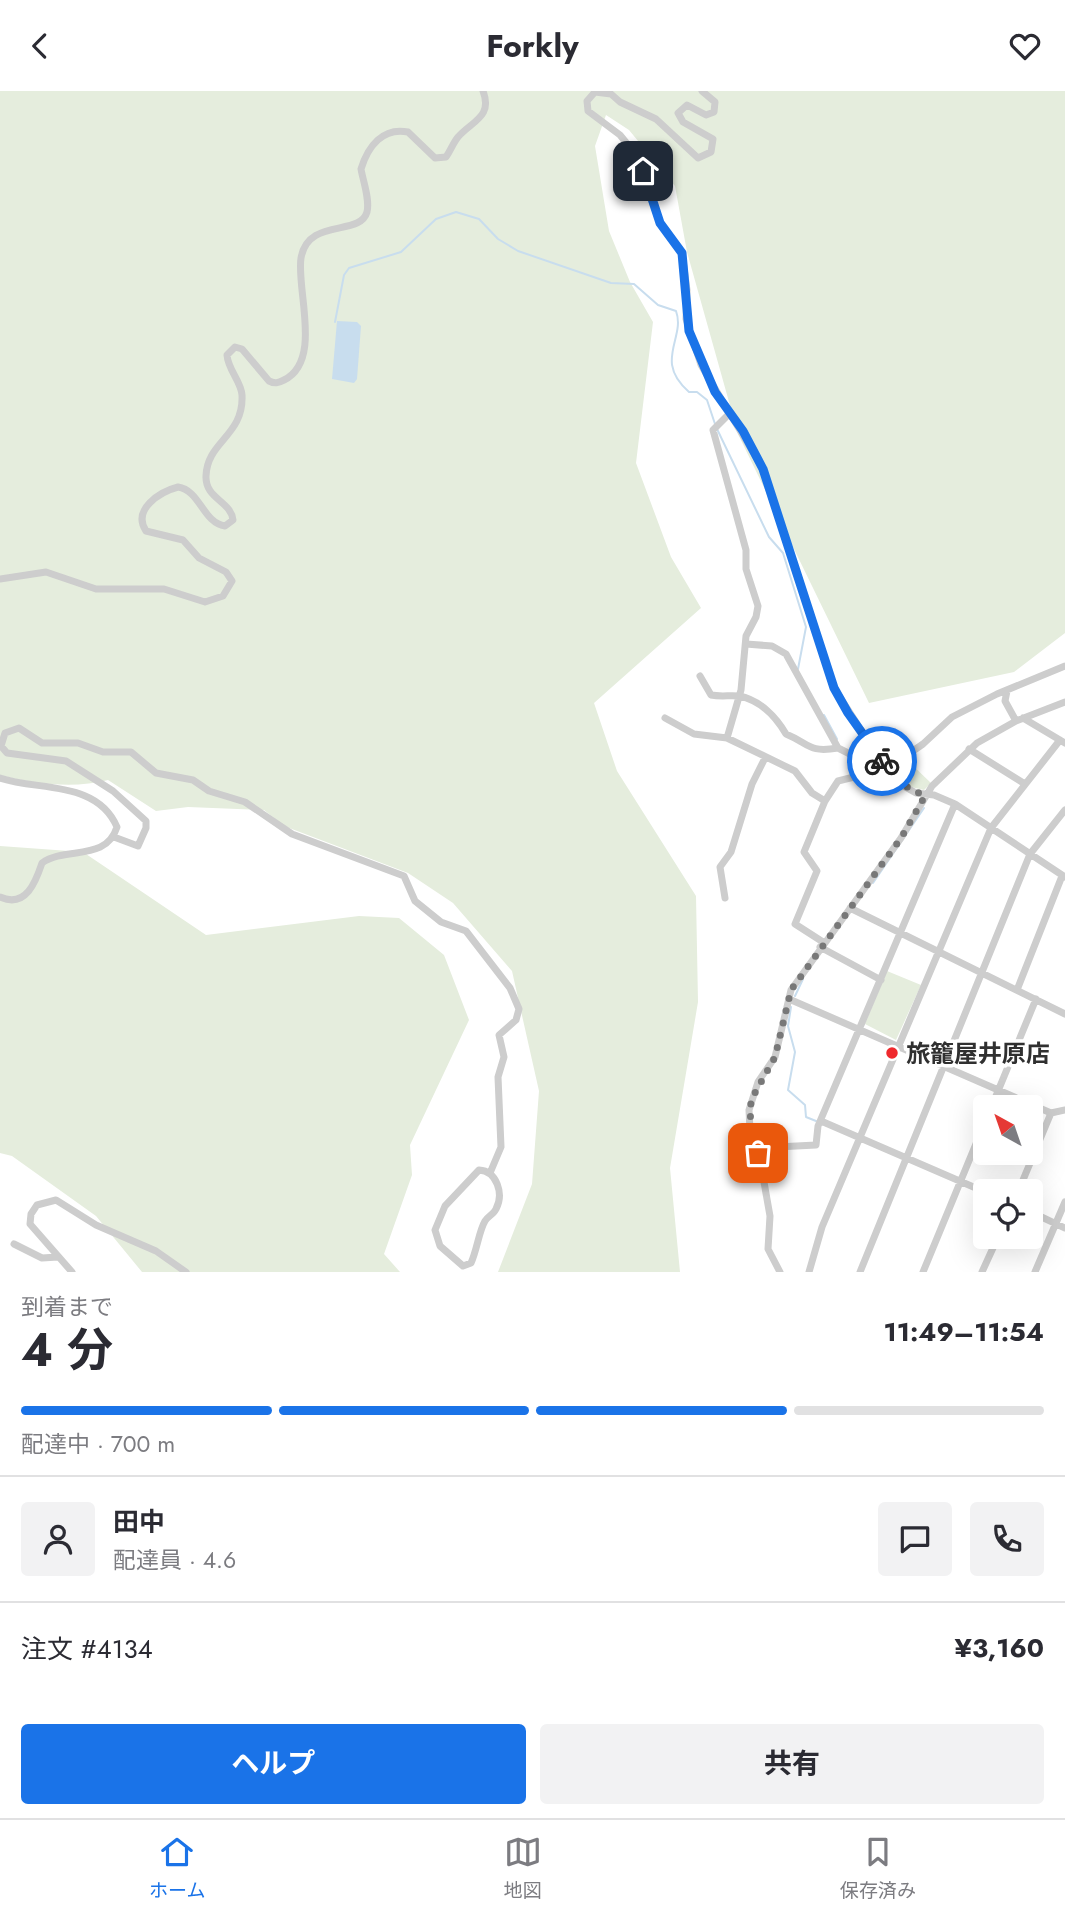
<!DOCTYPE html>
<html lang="ja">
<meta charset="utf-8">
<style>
:root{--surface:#fff;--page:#f2f2f3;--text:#2b2b33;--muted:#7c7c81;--line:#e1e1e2;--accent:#1a73e8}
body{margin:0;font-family:Jost,"Noto Sans JP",sans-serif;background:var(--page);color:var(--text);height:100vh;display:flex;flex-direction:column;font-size:26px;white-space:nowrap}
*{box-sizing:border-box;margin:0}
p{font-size:23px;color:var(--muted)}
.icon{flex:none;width:38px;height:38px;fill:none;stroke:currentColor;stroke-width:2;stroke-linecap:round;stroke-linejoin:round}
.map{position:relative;height:1181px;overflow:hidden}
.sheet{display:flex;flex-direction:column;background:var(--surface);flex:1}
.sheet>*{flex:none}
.needle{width:46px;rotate:320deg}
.buttons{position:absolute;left:973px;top:1004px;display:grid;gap:14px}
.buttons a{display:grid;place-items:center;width:70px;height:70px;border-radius:7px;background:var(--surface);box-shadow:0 7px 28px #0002;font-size:35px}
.pin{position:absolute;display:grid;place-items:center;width:60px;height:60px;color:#fff;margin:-30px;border-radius:14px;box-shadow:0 4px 10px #0006}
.courier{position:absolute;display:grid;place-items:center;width:70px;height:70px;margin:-35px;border:5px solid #1a73e8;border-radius:50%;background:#fff;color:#222;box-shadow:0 2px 9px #0007}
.summary em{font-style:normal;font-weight:700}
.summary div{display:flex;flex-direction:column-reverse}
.summary{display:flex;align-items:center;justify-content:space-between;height:119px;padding:0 21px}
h1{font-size:46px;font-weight:700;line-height:52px}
.bar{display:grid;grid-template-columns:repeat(4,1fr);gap:10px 7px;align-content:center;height:84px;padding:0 21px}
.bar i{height:9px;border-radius:5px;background:var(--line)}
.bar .current{background:var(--accent)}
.bar p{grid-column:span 4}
.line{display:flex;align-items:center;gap:18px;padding:0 21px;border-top:2px solid var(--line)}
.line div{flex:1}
.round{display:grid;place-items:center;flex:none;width:74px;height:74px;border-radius:7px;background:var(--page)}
.primary-button{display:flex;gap:14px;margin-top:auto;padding:14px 21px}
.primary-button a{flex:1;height:80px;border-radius:7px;background:var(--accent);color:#fff;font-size:28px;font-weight:700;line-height:80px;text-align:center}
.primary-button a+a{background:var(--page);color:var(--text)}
header{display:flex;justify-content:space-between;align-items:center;height:91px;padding:0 21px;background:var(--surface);font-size:32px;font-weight:700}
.tabs{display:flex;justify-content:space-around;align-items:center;height:98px;border-top:2px solid var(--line);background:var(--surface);font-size:19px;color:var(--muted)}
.tabs a{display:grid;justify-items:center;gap:4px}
.tabs .current{color:var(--accent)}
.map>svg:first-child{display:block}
</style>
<header><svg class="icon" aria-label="back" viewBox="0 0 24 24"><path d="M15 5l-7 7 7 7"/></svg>Forkly<svg class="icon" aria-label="heart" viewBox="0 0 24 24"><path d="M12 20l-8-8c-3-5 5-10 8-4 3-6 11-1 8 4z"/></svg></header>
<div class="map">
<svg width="1065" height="1181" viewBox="0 0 1065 1181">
<rect width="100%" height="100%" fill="#fff"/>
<path fill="#e5eddd" d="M0 0H1065V542L1014 581 869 612 738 343 687 161 675 95 629 39 606 24 595 55 609 140 630 191 653 231 636 372 671 466 701 517 594 612 617 680 696 805 698 911 670 1077 680 1181H498L532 1093 539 1000 512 880 453 812 408 782 284 735 264 719 188 716 156 720 108 689C74 698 34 693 0 684Z
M906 668 931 692 924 699 911 696 888 679Z
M0 755 83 761 206 844 359 825 399 827 444 864 469 929 410 1054 412 1084 384 1163 400 1181H142L96 1125 12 1065 0 1062Z
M887 880 921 894 896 949 865 933Z"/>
<path fill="#c8ddee" d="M337 230 357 231 361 235 357 288 354 292 332 288Z"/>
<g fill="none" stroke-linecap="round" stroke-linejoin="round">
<path stroke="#c8ddee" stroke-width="2" d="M335 231 344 184 349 177 401 161 436 128 456 121 479 128 498 148 518 160 611 192 634 193 658 214 676 220C686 247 653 270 689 301H697L707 309 715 333
M717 338 769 446 783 462 806 536 798 578
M824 624 837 648
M873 792 924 717
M795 905 803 888
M791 916 788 935 795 961 788 999 805 1014 806 1026 816 1030"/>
<path stroke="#cdcdcd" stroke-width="7" d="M702 0 715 11 714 21 706 24 687 14 678 22 683 31 713 48 711 61 698 67 656 28 620 11 611 3 595 1 587 10 588 20 620 44 637 65 660 132 682 162 687 199 686 228 701 274 763 378 834 597 886 678
M0 488 46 481 96 498H164L205 511 223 505 232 490 226 481 199 467 183 449 146 440C132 419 159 401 178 396 200 399 203 432 225 435L233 429C231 410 205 408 206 385 207 350 244 345 242 304 241 290 228 279 227 264L235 256 242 258 269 290C275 293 278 292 284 289 323 270 296 198 301 167 308 126 360 146 367 121 370 108 363 90 361 78 368 55 383 36 408 41L435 67 446 66C451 59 453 52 458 46 472 30 493 26 483 0
M746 553 772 555 786 563 838 657 848 662 870 682
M700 585 711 604C721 606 730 604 739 605 760 609 776 626 786 643 810 653 808 662 838 657
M1007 600 1005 610 1016 630
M665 627 694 643 727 647 795 680 812 702 825 710
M1023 627 1065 652
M727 647 741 599 746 545 756 526 758 515 746 478V459L713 339 730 322
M969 658 1025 693
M884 680 923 653 952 626 997 603 1065 575
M0 687C38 700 97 689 117 736 106 771 66 755 42 772 36 790 26 818 0 806
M114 746 138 755 146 737V730L113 700 66 670 7 662 1 655 5 642 19 637 42 652H78L103 661H131L156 682 193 689 209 700 245 711 292 743 404 785 415 810 441 831 466 840 510 897 519 918 516 929 499 944 504 966 498 986 501 1056 490 1082
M725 807 720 776 731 761 752 693 765 667
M850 817 1065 923
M823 851 795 833 817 780 804 761 825 710 838 690 870 682 882 683 916 702 934 704 955 713 1065 786
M820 856 881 889
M1017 899 1062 785
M789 908 1051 1022 1065 1019
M991 1017 1036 908
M821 1030 985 1101
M758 1057 816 1054 818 1035 955 713
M479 1079C497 1080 504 1103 496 1118 494 1123 488 1125 485 1130 479 1140 477 1159 471 1172L463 1175 440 1155 435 1139 445 1115Z
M1018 1101 1051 1022
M1031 1121 1065 1137
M14 1153 42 1167 58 1166
M72 1181 30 1133 31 1123 37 1114 56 1109 96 1134 156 1160 186 1181
M780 1181 768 1158 770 1125 758 1057 750 1039 749 1019 758 991 775 966 791 899 901 747 932 695 977 652 1016 630 1065 611
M809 1181 822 1136 991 737 1060 649
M860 1181 1030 763 1065 719
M923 1181 985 1031
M982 1181 998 1146
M1035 1181 1065 1111"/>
</g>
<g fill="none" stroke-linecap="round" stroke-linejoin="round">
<path stroke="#787878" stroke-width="7" stroke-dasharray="0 12.6" d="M758 1062 750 1039 751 1009 775 966 791 899 901 747 925 705 882 683 886 678 882 670"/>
<path stroke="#1a73e8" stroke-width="9" d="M643 80 660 132 682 162 689 240 715 301 743 340 763 378 834 597 848 622 882 670"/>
</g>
<circle fill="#ef292d" stroke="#fff" stroke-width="2.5" cx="892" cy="962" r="7"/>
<g text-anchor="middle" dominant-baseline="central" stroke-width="7" stroke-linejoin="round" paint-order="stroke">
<g font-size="24" font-weight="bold" fill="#303030" stroke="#fff" text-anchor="start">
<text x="906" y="962">旅籠屋井原店</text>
</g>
</g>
</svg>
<div class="buttons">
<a><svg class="needle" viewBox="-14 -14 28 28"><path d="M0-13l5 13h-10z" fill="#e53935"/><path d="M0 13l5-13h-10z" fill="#7c7c81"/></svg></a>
<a><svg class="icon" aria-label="locate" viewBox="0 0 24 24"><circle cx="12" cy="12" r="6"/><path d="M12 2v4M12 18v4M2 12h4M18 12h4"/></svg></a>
</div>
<div class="pin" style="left:758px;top:1062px;background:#ea580c"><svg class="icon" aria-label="bag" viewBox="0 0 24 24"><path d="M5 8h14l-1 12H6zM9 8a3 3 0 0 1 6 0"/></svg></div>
<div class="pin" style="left:643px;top:80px;background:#1f2937"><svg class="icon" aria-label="home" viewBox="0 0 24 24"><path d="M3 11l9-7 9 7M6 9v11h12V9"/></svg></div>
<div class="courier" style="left:882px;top:670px"><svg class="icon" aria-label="bike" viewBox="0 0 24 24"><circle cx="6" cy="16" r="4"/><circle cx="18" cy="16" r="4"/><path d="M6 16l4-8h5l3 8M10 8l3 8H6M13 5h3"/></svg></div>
</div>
<section class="sheet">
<div class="summary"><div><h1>4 分</h1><p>到着まで</p></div><em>11:49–11:54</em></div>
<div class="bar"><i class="current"></i><i class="current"></i><i class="current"></i><i></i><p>配達中 · 700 m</p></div>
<div class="line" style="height:126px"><a class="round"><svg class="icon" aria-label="person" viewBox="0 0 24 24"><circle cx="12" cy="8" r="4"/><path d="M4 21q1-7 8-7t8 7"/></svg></a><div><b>田中</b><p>配達員 · 4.6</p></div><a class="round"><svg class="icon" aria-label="chat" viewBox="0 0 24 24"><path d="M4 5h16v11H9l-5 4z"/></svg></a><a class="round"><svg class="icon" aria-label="phone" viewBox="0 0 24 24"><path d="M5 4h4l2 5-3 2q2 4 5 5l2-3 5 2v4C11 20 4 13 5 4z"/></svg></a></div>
<div class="line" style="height:91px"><div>注文 #4134</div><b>¥3,160</b></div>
<div class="primary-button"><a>ヘルプ</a><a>共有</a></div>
</section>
<nav class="tabs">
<a class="current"><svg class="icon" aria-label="home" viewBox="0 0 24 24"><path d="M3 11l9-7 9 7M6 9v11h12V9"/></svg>ホーム</a>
<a><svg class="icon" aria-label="map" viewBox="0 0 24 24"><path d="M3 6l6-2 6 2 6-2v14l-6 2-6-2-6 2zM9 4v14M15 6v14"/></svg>地図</a>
<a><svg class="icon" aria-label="saved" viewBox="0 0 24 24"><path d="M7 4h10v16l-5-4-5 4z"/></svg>保存済み</a>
</nav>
